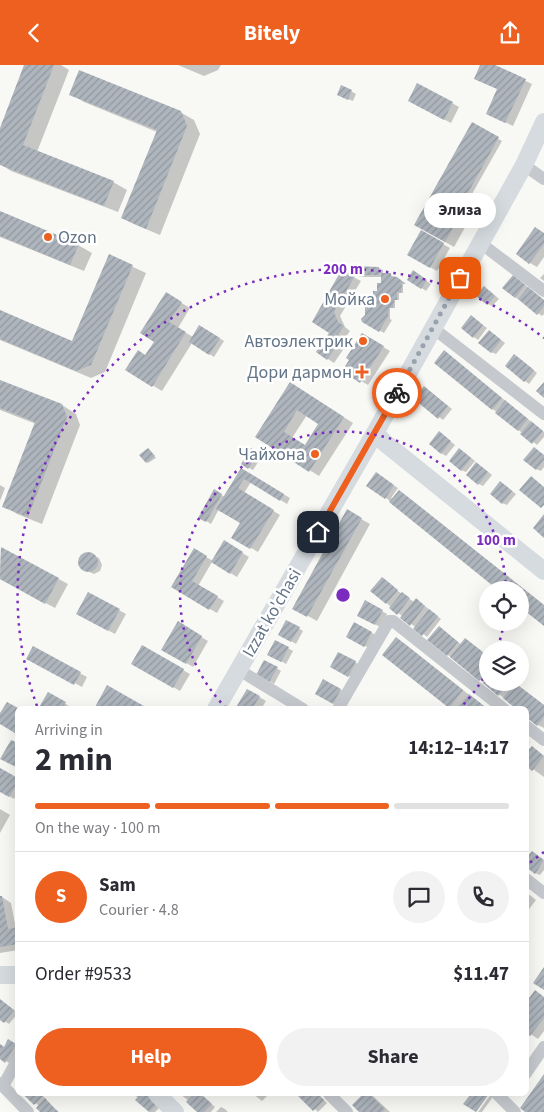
<!DOCTYPE html>
<meta charset="utf-8">
<style>
:root{--surface:#fff;--page:#f2f2f3;--text:#2b2b33;--muted:#7c7c81;--line:#e1e1e2;--accent:#ed601f}
body{margin:0;font-family:"Source Sans 3",sans-serif;background:var(--page);color:var(--text);height:100vh;display:flex;flex-direction:column;font-size:19px;white-space:nowrap}
*{box-sizing:border-box;margin:0}
p{font-size:16px;color:var(--muted)}
.icon{flex:none;width:28px;height:28px;fill:none;stroke:currentColor;stroke-width:2;stroke-linecap:round;stroke-linejoin:round}
.map{position:relative;flex:1;overflow:hidden}
.panel{position:absolute;left:15px;top:641px;width:514px;height:390px;display:flex;flex-direction:column;background:var(--surface);border-radius:8px;box-shadow:0 5px 20px #0002}
.panel>*{flex:none}
.buttons{position:absolute;left:479px;top:516px;display:grid;gap:10px}
.buttons a{display:grid;place-items:center;width:50px;height:50px;border-radius:50%;background:var(--surface);box-shadow:0 5px 20px #0002;font-size:25px}
.pin{position:absolute;display:grid;place-items:center;width:42px;height:42px;color:#fff;margin:-21px;border-radius:10px;box-shadow:0 2px 8px #0006}
.courier{position:absolute;display:grid;place-items:center;width:50px;height:50px;margin:-25px;border:4px solid #ed601f;border-radius:50%;background:#fff;color:#222;box-shadow:0 1px 6px #0007}
.bubble{position:absolute;height:35px;border-radius:18px;background:var(--surface);box-shadow:0 5px 20px #0002;font-size:16px;font-weight:700;line-height:35px;text-align:center}
.headline em{font-style:normal;font-weight:700}
.headline div{display:flex;flex-direction:column-reverse}
.headline{display:flex;align-items:center;justify-content:space-between;height:85px;padding:0 20px}
h1{font-size:32px;font-weight:700;line-height:38px}
.bar{display:grid;grid-template-columns:repeat(4,1fr);gap:8px 5px;align-content:center;height:60px;padding:0 20px}
.bar i{height:6px;border-radius:4px;background:var(--line)}
.bar .current{background:var(--accent)}
.bar p{grid-column:span 4}
.line{display:flex;align-items:center;gap:12px;padding:0 20px;border-top:1px solid var(--line)}
.line div{flex:1}
.round{display:grid;place-items:center;flex:none;width:52px;height:52px;border-radius:26px;background:var(--page)}
.action{display:flex;gap:10px;margin-top:auto;padding:10px 20px}
.action a{flex:1;height:58px;border-radius:30px;background:var(--accent);color:#fff;font-size:20px;font-weight:700;line-height:58px;text-align:center}
.action a+a{background:var(--page);color:var(--text)}
header{display:flex;justify-content:space-between;align-items:center;height:65px;padding:0 20px;background:var(--accent);color:#fff;font-size:22px;font-weight:700}
.map>svg:first-child{display:block}
</style>
<header><svg class="icon" aria-label="back" viewBox="0 0 24 24"><path d="M15 5l-7 7 7 7"/></svg>Bitely<svg class="icon" aria-label="share" viewBox="0 0 24 24"><path d="M12 15V3M7 8l5-5 5 5M5 13v7h14v-7"/></svg></header>
<div class="map">
<svg width="544" height="1047" viewBox="0 0 544 1047">
<defs>
<pattern id="building-hatch" width="6" height="6" patternUnits="userSpaceOnUse" patternTransform="scale(1.25)"><rect width="6" height="6" fill="#aeb5bc"/><path d="M-1 1l2-2M0 6l6-6M5 7l2-2" fill="none" stroke="#91989f"/></pattern>
</defs>
<rect width="100%" height="100%" fill="#f8f8f5"/>
<path fill="#0003" fill-rule="evenodd" d="M26 0H61L69 5 37 87 113 117 127 125 118 147 11 106 0 99V66Z
M178 0H221L218 5 204 11Z
M482 0H492L532 19 513 61 494 52 499 24Z
M342 21 356 29 353 36 343 32Z
M71 29 180 47 194 55 200 69 160 170 136 160 122 153 157 67 84 37Z
M452 38 459 42 451 58 416 40Z
M472 59 502 76 468 136 477 141 454 182 416 160Z
M0 147 78 180 92 188 84 206 0 172Z
M421 167 450 183 437 206 408 190Z
M544 169V192L537 202 530 198Z
M109 191 146 208 105 307 91 313 0 275V247L73 277Z
M379 203 383 205V209H391L392 212 405 219H403V228H399V235H395V243H390V254L392 255 384 268 363 256 382 219V212H359L355 209Z
M342 206 361 216 340 251 345 262 350 266 343 276 347 279 334 298 317 287 330 268 313 257Z
M544 209V216L540 213Z
M418 210 431 219 426 226 409 214Z
M518 214 544 235V249L542 251 515 232Z
M489 225 499 234 492 241 488 239Z
M175 234 190 243 178 263 193 272 200 261 224 276 214 292 192 278 162 326 127 305 146 291 156 276Z
M476 255 487 263 478 275 474 272Z
M362 269 390 286 368 320 344 306Z
M494 269 505 278 496 289 491 287Z
M445 287 544 367V372L537 380 436 298Z
M519 293 537 308 529 319 506 301Z
M0 316 62 340 76 349 80 360 42 459 17 449 4 441 36 359 0 345Z
M299 324 353 358 319 411 256 372ZM307 350 320 358 306 381 292 373Z
M428 325 452 344 443 355 439 352Z
M444 371 455 380 446 391 441 388Z
M149 384 156 393 148 398 141 390Z
M252 384 262 391 253 405 242 399Z
M464 387 475 396 466 407 461 405Z
M544 391V402L541 406 536 404Z
M481 401 492 410 483 421 479 419Z
M241 404 290 433 287 439 251 417 244 428 280 450 258 487 232 472 241 457 219 444 211 459 200 452 215 426 225 432Z
M380 411 398 423 391 433 393 434 399 426 408 432 544 540V560L520 541V525H500L386 433Z
M0 420 5 423 0 436Z
M505 420 516 429 507 440 502 438Z
M347 446 370 459 317 556 294 543Z
M224 477 249 492 237 512 212 497 198 521 224 536 217 548 172 522 194 485 213 496Z
M1 483 68 519 55 543 0 514Z
M87 488 99 493 102 500 100 506 94 509 82 504 78 498 81 491Z
M383 513 393 521 392 522 414 537H420L441 554 427 572 372 526Z
M89 529 126 549 115 569 78 549Z
M366 537 387 549 380 562 359 550Z
M287 556 303 566 296 579 280 569Z
M178 558 208 576 193 602 163 584Z
M354 559 376 570 369 583 348 572Z
M443 565 462 580 488 591V618H515L544 640V663L538 660 526 644H518L448 590Z
M396 574 405 579 487 644H453L450 642 383 590Z
M276 576 293 586 286 599 269 589Z
M142 582 190 609 180 626 133 598Z
M34 583 87 612 82 622 28 593Z
M339 588 360 600 353 613 332 602Z
M265 596 281 606 274 619 257 609Z
M324 616 345 627 338 641 317 629Z
M247 625 266 636 261 644H236Z
M48 628 69 641 68 644H39Z
M526 675 530 677 526 682Z
M536 685 544 691V712L526 699Z
M0 704 18 714V727L14 734 0 726Z
M0 744 10 750 0 768Z
M536 790 544 796V805L540 810 535 808Z
M526 827 536 835 526 848Z
M2 832 11 838 16 864 18 863V885L0 888V833Z
M544 932V966L538 974 526 966Z
M0 935 18 948 9 959 0 953Z
M9 976 18 981V997L15 1002 0 992V979L5 983Z
M24 1029H41L46 1034 45 1035 59 1047H42L39 1041Z
M132 1029H146L160 1042 155 1047H150L137 1035 139 1033Z
M180 1029H200L215 1042 211 1047H198L189 1036Z
M253 1029H269L262 1036Z
M299 1029H318L327 1038 318 1047Z
M365 1029 373 1031 390 1047H361L354 1040Z
M491 1029H495L482 1047H478Z
M221 1042 225 1044 228 1047H216Z"/>
<path fill="url(#building-hatch)" fill-rule="evenodd" d="M24 0H54L23 80 114 116 104 141 0 100V63Z
M480 0H495L526 14 505 58 486 49 497 24 474 14Z
M79 5 181 46 187 61 146 164 121 153 157 65 69 30Z
M417 18 453 37 444 55 408 36Z
M341 20 352 25 348 35 337 30Z
M472 57 499 72 465 133 469 135 445 177 414 160Z
M0 146 79 179 70 200 0 171Z
M535 162 544 168V179L529 199 516 189Z
M421 165 444 178 430 203 407 190Z
M109 189 133 200 91 300 76 306 0 274V245L72 276Z
M353 201 379 202V210H353Z
M342 204 355 211 334 247 338 257 344 261 337 271 341 274 327 295 316 287 329 268 312 257Z
M413 205 427 215 421 224 407 215Z
M381 208H391V211L397 212 406 219 402 218 401 228 397 227V235H394L393 243H389L388 251 379 267 362 257 361 254 365 250V241H369V234H373V226H377V218H381Z
M513 210 525 220 515 233 502 223Z
M484 221 495 231 487 240 476 231Z
M528 222 544 235V241L537 250 518 234Z
M166 227 182 237 169 257 186 267 152 322 125 305 138 285 145 290 154 277 140 268Z
M471 250 483 260 473 273 461 263Z
M199 260 220 273 209 290 189 277Z
M489 265 501 275 491 288 478 278Z
M362 268 384 281 360 318 342 306 349 295 346 293Z
M444 285 502 333 492 345 434 298Z
M514 289 534 305 524 317 505 301Z
M0 315 62 339 67 352 28 452 2 442 35 357 0 343Z
M290 317 344 352 309 407 255 372ZM297 345 318 359 305 380 284 367Z
M544 317V333L536 326Z
M424 321 448 341 438 354 414 334Z
M505 335 528 354 518 366 495 348Z
M531 356 543 366 532 379 520 369Z
M439 366 451 376 441 389 429 379Z
M534 382 544 390V395L536 405 523 395Z
M148 383 155 391 146 398 139 390Z
M251 383 259 387 248 404 241 399Z
M459 383 471 393 461 406 449 396Z
M476 397 488 407 478 420 466 410Z
M241 403 284 429 280 436 244 414 238 423 274 445 250 484 231 473 240 458 216 444Z
M376 407 394 420 385 434 366 421Z
M531 411 544 422V440L541 443 519 425Z
M500 416 512 426 502 439 490 429Z
M214 424 222 429 206 457 198 453Z
M399 425 544 540V561L520 542V525H498L389 437Z
M347 444 362 453 307 552 292 544Z
M544 449V473L533 463Z
M224 475 243 487 230 509 211 497Z
M1 482 59 513 45 539 0 514Z
M194 483 207 491 192 516 218 531 209 545 171 522Z
M78 497a10 10 0 1 1 20 0a10 10 0 1 1-20 0Z
M382 512 398 525 386 539 370 526Z
M88 527 120 544 108 566 76 549Z
M402 527 410 533 397 550 389 543Z
M416 533 425 541 410 561 400 553Z
M365 535 383 545 375 560 357 551Z
M429 544 438 551 422 571 413 564Z
M286 555 300 562 291 577 278 570Z
M178 556 202 571 186 599 161 585Z
M354 557 372 567 364 582 346 572Z
M439 561 458 577 447 591 427 575Z
M396 572 463 625 449 643 382 590Z
M465 573 488 591V606L479 616 450 592Z
M275 575 289 582 281 597 267 590Z
M142 580 184 604 173 623 131 599Z
M33 581 81 607 74 620 26 594Z
M338 587 356 596 348 612 330 602Z
M264 595 278 602 269 617 256 610Z
M488 612V618H509L498 631 483 618Z
M323 614 341 624 333 639 315 629Z
M515 618 544 640V652L537 661 526 652V644H516L503 633Z
M107 620 149 644H94Z
M247 624 260 631 252 644H235Z
M48 627 66 637 62 644H38Z
M469 629 488 644H456Z
M7 637 18 643V670L0 659V648Z
M11 675 18 678V703L0 694Z
M532 681 544 691 532 706 526 701V687Z
M0 703 18 713V717L9 732 0 727Z
M532 786 544 795 535 809 526 802V793Z
M0 831H2L8 864 18 862V879L0 882Z
M544 902V925L533 918Z
M535 925 544 932V953L530 971 526 968V937Z
M0 934 14 945 4 958 0 955Z
M8 974 16 979 5 998 0 994V979L4 982Z
M544 1009V1047H525L520 1043Z
M23 1029H41L43 1031 34 1040Z
M141 1029H147L157 1039 149 1047 135 1035Z
M194 1029H201L212 1039 204 1047H197L186 1037Z
M296 1029H318L324 1035 313 1046Z
M363 1029H369L385 1044 382 1047H359L352 1040Z
M471 1029H489L476 1047 463 1039Z
M45 1033 58 1047H40L36 1043Z"/>
<g fill="none" stroke-linecap="round" stroke-linejoin="round">
<path stroke="#c5c8cd" stroke-width="12" d="M524 100 544 114
M479 177 544 226
M433 263 544 349
M239 605 303 644
M338 644 389 556H393L504 644
M526 661 544 675
M526 814 544 828
M526 1008 544 982
M0 1018 28 1047
M3 1021 18 994
M329 1029 347 1047
M497 1029 515 1047"/>
<path stroke="#d6dbe0" stroke-width="18" d="M375 368 385 378 544 506
M216 644 375 368 524 100 544 57
M0 910H18
M157 1029 175 1047"/>
</g>
<g fill="none" stroke-linecap="round" stroke-linejoin="round">
<path stroke="#98a3ae" stroke-width="5" stroke-dasharray="0 9" d="M397 328 460 213"/>
<path stroke="#ed601f" stroke-width="6" d="M318 467 397 328"/>
</g>
<g fill="none" stroke="#7b2cbf" stroke-width="2.5" stroke-dasharray="2.5 5">
<path d="M504 558A163 163 0 0 1 497 584M487 607A163 163 0 0 1 460 643M226 643A163 163 0 1 1 506 524"/>
<path d="M544 787A326 326 0 0 1 528 799M37 641A326 326 0 0 1 544 273"/>
</g>
<g fill="#ed601f" stroke="#fff" stroke-width="2">
<circle cx="48" cy="172" r="5"/>
<circle cx="385" cy="234" r="5"/>
<circle cx="363" cy="276" r="5"/>
<path d="M359.5 299.5h5v5h5v5h-5v5h-5v-5h-5v-5h5z"/>
<circle cx="315" cy="389" r="5"/>
</g>
<g text-anchor="middle" dominant-baseline="central" stroke-width="5" stroke-linejoin="round" paint-order="stroke">
<g font-size="18" fill="#657588" stroke="#fff" text-anchor="end">
<text x="58" y="172" text-anchor="start">Ozon</text>
<text x="375" y="234">Мойка</text>
<text x="353" y="276">Автоэлектрик</text>
<text x="352" y="307">Дори дармон</text>
<text x="305" y="389">Чайхона</text>
</g>
<g font-size="18" fill="#657588" stroke="#fff">
<text transform="translate(272 548) rotate(-60)">Izzat ko'chasi</text>
</g>
</g>
<circle cx="343" cy="530" r="8" fill="#7b2cbf" stroke="#fff" stroke-width="2.5"/>
<g font-size="15" text-anchor="middle" font-weight="bold" fill="#7b2cbf" stroke="#fff" stroke-width="5" stroke-linejoin="round" paint-order="stroke">
<text x="343" y="209">200 m</text>
<text x="496" y="480">100 m</text>
</g>
</svg>
<div class="buttons">
<a><svg class="icon" aria-label="locate" viewBox="0 0 24 24"><circle cx="12" cy="12" r="6"/><path d="M12 2v4M12 18v4M2 12h4M18 12h4"/></svg></a>
<a><svg class="icon" aria-label="layers" viewBox="0 0 24 24"><path d="M12 4l9 5-9 5-9-5zM3 14l9 5 9-5"/></svg></a>
</div>
<div class="pin" style="left:460px;top:213px;background:#ea580c"><svg class="icon" aria-label="bag" viewBox="0 0 24 24"><path d="M5 8h14l-1 12H6zM9 8a3 3 0 0 1 6 0"/></svg></div>
<div class="pin" style="left:318px;top:467px;background:#1f2937"><svg class="icon" aria-label="home" viewBox="0 0 24 24"><path d="M3 11l9-7 9 7M6 9v11h12V9"/></svg></div>
<div class="courier" style="left:397px;top:328px"><svg class="icon" aria-label="bike" viewBox="0 0 24 24"><circle cx="6" cy="16" r="4"/><circle cx="18" cy="16" r="4"/><path d="M6 16l4-8h5l3 8M10 8l3 8H6M13 5h3"/></svg></div>
<div class="bubble" style="left:424px;top:128px;width:72px">Элиза</div>
<section class="panel">
<div class="headline"><div><h1>2 min</h1><p>Arriving in</p></div><em>14:12–14:17</em></div>
<div class="bar"><i class="current"></i><i class="current"></i><i class="current"></i><i></i><p>On the way · 100 m</p></div>
<div class="line" style="height:90px"><b class="round" style="background:var(--accent);color:#fff">S</b><div><b>Sam</b><p>Courier · 4.8</p></div><a class="round"><svg class="icon" aria-label="chat" viewBox="0 0 24 24"><path d="M4 5h16v11H9l-5 4z"/></svg></a><a class="round"><svg class="icon" aria-label="phone" viewBox="0 0 24 24"><path d="M5 4h4l2 5-3 2q2 4 5 5l2-3 5 2v4C11 20 4 13 5 4z"/></svg></a></div>
<div class="line" style="height:65px"><div>Order #9533</div><b>$11.47</b></div>
<div class="action"><a>Help</a><a>Share</a></div>
</section>
</div>
